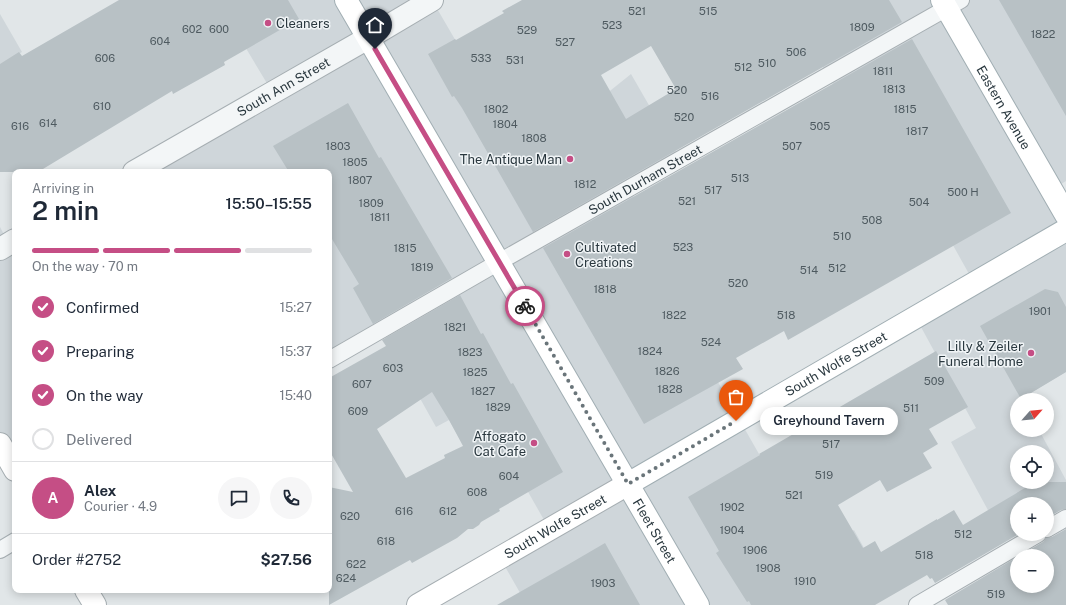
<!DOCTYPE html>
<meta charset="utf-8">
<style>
:root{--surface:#fff;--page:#f6f6f7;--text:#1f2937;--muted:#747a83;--line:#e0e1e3;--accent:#c54e85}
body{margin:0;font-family:"Public Sans",sans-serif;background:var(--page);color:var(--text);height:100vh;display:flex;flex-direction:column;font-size:15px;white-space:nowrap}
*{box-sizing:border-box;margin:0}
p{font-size:13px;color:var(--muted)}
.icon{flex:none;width:22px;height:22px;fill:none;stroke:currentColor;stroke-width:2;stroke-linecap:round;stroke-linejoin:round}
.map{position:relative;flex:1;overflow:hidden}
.panel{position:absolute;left:12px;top:169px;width:320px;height:424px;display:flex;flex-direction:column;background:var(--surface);border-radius:8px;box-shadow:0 2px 10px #0003}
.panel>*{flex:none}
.needle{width:26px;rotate:63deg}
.tools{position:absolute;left:1010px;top:393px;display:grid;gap:8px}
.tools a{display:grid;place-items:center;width:44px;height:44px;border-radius:50%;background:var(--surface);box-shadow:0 2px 10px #0003;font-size:20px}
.pin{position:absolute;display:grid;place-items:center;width:34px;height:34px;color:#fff;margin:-41px -17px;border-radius:50% 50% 50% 0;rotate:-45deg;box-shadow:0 0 4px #0007}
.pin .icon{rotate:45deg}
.courier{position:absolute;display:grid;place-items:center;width:40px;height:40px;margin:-20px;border:3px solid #c54e85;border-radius:50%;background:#fff;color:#222;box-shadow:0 1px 5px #0007}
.bubble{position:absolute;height:28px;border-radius:14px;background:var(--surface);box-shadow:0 2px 10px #0003;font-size:13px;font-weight:600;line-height:28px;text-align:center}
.head em{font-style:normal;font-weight:600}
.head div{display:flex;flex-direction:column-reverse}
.head{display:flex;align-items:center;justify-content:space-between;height:68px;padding:0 20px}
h1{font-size:26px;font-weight:600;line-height:30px}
.bar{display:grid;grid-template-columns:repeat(4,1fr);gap:6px 4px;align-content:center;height:48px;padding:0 20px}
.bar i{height:5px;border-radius:3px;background:var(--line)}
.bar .on{background:var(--accent)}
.bar p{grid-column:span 4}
.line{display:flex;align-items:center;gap:10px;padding:0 20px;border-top:1px solid var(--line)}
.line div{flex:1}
.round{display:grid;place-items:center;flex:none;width:42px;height:42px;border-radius:21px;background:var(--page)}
ol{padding:0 20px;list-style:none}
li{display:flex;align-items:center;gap:12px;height:44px}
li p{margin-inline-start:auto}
li .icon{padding:4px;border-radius:50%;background:var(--accent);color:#fff;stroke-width:4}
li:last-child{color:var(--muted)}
li i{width:22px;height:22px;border:2px solid var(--line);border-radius:50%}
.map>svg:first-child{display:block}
</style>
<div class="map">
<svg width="1066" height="605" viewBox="0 0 1066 605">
<rect width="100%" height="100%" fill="#e1e6e8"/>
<path fill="#cfd6da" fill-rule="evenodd" d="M217 0H432L492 103 545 143 631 74 680 159 629 189 672 262 662 284 815 552 854 530 864 548 848 605H527L499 556 548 527 489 423 460 439 449 420 436 427 383 332 329 363V172H130L271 90Z
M784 0H1066V181L1053 189 1066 212V372L1022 398V400H1017V430H1039L1066 480V500L1047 504H1017L1002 536 951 442 976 428 915 316 973 281 912 172 891 184ZM1017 452H1047V482H1017Z
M0 14 22 52 0 65Z
M0 227 9 244 15 240V477L0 452Z"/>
<path fill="#b8c1c5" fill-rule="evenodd" d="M119 0H288L299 19 224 62 225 65 173 94 172 91 38 172H0V64L19 52 22 56Z
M522 0H889L902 22 533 232 462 108 454 96 452 97 428 54 455 39 456 40 504 13 502 11ZM651 46 676 89 626 119 601 75Z
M999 0H1066V116L1036 64Z
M912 39 1011 213 788 340 784 331 736 358 743 369 644 424 543 248Z
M348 103 379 158 381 157 452 278 373 324 353 288 359 284 329 234V172H289L273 146Z
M1045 289 1058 292 1066 307V372L1021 399 980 326Z
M460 295 481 334 483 333 511 384 513 383 563 472 499 509 500 511 481 522 479 525 473 529H468L457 538 412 563 410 560 329 605V487L353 492 329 450V378L386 346 382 340ZM432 392 449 420 463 446 444 455 445 458 406 478 377 429Z
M936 351 968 407 929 429 938 444 923 453 932 468 887 492 880 480 838 505 863 548 875 541 881 552 937 519V520L954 510 963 525 1035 482H1066V509L1061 510 1047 518V504H1017V534H1019L935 583 932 578 930 579 927 575 875 605H751L749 601 747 602 716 553 719 551 688 497 760 455 759 454Z
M1066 529V605H948L945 600 1017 557V586H1047V556H1019L1043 542 1046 538 1052 537Z
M605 543 640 605H497L569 564Z"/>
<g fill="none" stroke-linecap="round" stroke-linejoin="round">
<g stroke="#a6aeb2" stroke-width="18">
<g id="service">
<path id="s1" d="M329 360 499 262 961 0"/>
<path d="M1047 529 1066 518"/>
<path d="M0 550 15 541"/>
<path d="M917 605 1038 534"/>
</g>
</g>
<g stroke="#a6aeb2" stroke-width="24">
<g id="minor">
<path id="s2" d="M134 172 368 38 432 0"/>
<path d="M0 249 15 240"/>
</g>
</g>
<g stroke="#a6aeb2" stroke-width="24">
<g id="secondary">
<path d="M0 444 15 470"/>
<path d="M86 590 95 605"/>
<path id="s3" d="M418 605 628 484"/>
</g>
</g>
<g stroke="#a1aeb3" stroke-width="24">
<g id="primary">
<path id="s4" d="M346 0 698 605"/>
<path id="s5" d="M942 0 1066 215"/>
<path id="s6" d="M628 484 1066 230"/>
</g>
</g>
<use href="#service" stroke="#f3f6f7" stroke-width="16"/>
<use href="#minor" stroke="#f3f6f7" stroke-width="22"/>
<use href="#secondary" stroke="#fff" stroke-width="22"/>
<use href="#primary" stroke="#fff" stroke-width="22"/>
</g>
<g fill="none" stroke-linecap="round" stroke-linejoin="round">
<path stroke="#6a757a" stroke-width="4" stroke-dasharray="0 7.2" d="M525 306 628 484 736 421"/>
<path stroke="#c54e85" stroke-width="5" d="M375 49 525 306"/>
</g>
<g fill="#c54e85" stroke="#f0f4f6" stroke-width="1.5">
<circle cx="268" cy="23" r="4"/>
<circle cx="570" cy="159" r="4"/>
<circle cx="567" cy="254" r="4"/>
<circle cx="1031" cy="353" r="4"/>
<circle cx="534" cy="443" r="4"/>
</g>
<g text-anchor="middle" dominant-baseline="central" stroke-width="3" stroke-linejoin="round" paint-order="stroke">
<g font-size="11" fill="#4e5a60">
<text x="637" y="11">521</text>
<text x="708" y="11">515</text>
<text x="612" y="25">523</text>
<text x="862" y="27">1809</text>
<text x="192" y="29">602</text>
<text x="219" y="29">600</text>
<text x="527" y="30">529</text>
<text x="1043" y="34">1822</text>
<text x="160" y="41">604</text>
<text x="565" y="42">527</text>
<text x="796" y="52">506</text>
<text x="105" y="58">606</text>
<text x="481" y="58">533</text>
<text x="515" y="60">531</text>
<text x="767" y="63">510</text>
<text x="743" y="67">512</text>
<text x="883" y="71">1811</text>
<text x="894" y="89">1813</text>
<text x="677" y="90">520</text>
<text x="710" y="96">516</text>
<text x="102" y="106">610</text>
<text x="496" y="109">1802</text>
<text x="905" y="109">1815</text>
<text x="684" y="117">520</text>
<text x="48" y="123">614</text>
<text x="505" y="124">1804</text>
<text x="20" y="126">616</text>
<text x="820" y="126">505</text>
<text x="917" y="131">1817</text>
<text x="534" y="138">1808</text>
<text x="338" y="146">1803</text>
<text x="792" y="146">507</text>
<text x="355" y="162">1805</text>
<text x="740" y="178">513</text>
<text x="360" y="180">1807</text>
<text x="585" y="184">1812</text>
<text x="713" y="190">517</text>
<text x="963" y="192">500 H</text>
<text x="687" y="201">521</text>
<text x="919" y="202">504</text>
<text x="371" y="203">1809</text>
<text x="380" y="217">1811</text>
<text x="872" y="220">508</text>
<text x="842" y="236">510</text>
<text x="683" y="247">523</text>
<text x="405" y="248">1815</text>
<text x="422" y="267">1819</text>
<text x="837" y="268">512</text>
<text x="809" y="270">514</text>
<text x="738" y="283">520</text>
<text x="605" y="289">1818</text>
<text x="1040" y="311">1901</text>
<text x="674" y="315">1822</text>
<text x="786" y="315">518</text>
<text x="455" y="327">1821</text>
<text x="711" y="342">524</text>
<text x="650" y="351">1824</text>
<text x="470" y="352">1823</text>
<text x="393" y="368">603</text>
<text x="667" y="371">1826</text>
<text x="475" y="372">1825</text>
<text x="934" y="381">509</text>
<text x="362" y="384">607</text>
<text x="670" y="389">1828</text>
<text x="483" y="391">1827</text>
<text x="498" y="407">1829</text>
<text x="911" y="408">511</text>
<text x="358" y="411">609</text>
<text x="831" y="444">517</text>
<text x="824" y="475">519</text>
<text x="509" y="476">604</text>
<text x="477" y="492">608</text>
<text x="794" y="495">521</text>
<text x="732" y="507">1902</text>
<text x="404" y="511">616</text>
<text x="448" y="511">612</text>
<text x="350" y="516">620</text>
<text x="732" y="530">1904</text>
<text x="963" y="534">512</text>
<text x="386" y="541">618</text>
<text x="755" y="550">1906</text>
<text x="924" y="555">518</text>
<text x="356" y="564">622</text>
<text x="768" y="568">1908</text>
<text x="346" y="578">624</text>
<text x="805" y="581">1910</text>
<text x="603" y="583">1903</text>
<text x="996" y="594">519</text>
</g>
<g font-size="13" fill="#2a383f" stroke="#f0f4f6" text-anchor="end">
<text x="276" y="23" text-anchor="start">Cleaners</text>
<text x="562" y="159">The Antique Man</text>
<text x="575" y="247" text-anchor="start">Cultivated<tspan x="575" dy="15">Creations</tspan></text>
<text x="1023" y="346">Lilly &amp; Zeiler<tspan x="1023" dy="15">Funeral Home</tspan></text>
<text x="526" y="436">Affogato<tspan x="526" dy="15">Cat Cafe</tspan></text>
</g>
<g font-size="13" fill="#2a383f" stroke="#f0f4f6">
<text stroke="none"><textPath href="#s2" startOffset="172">South Ann Street</textPath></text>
<text stroke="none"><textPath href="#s5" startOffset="124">Eastern Avenue</textPath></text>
<text stroke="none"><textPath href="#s1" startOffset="364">South Durham Street</textPath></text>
<text stroke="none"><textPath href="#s6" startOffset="240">South Wolfe Street</textPath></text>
<text stroke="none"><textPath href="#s3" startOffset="158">South Wolfe Street</textPath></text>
<text stroke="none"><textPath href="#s4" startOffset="614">Fleet Street</textPath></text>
</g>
</g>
</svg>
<div class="tools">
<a><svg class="needle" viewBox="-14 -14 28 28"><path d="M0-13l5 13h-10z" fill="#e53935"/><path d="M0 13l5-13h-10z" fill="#747a83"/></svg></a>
<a><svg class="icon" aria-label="locate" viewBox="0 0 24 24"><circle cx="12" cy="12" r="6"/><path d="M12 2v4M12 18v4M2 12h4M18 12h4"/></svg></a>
<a>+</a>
<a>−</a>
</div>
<div class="pin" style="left:736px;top:421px;background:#ea580c"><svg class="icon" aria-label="bag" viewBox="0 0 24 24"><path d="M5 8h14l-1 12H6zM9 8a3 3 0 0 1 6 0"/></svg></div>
<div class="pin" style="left:375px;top:49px;background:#1f2937"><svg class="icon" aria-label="home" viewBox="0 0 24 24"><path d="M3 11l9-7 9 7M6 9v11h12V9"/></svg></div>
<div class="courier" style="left:525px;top:306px"><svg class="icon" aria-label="bike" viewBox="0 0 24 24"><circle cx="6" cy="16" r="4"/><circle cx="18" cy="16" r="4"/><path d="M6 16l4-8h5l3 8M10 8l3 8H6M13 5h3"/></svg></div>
<div class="bubble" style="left:760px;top:407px;width:138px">Greyhound Tavern</div>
<section class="panel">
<div class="head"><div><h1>2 min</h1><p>Arriving in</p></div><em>15:50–15:55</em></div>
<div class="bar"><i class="on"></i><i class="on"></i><i class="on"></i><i></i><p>On the way · 70 m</p></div>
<ol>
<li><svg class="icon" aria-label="check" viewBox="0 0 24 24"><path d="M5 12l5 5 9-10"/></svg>Confirmed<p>15:27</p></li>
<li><svg class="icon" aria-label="check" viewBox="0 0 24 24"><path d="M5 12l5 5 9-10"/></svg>Preparing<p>15:37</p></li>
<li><svg class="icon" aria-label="check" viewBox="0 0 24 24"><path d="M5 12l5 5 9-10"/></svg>On the way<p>15:40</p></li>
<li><i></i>Delivered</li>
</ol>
<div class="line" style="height:72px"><b class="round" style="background:var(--accent);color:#fff">A</b><div><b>Alex</b><p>Courier · 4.9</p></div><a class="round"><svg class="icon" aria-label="chat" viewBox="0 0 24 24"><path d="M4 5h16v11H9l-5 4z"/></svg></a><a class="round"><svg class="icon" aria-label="phone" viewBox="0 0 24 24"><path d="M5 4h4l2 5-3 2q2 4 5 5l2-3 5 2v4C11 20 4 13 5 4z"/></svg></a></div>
<div class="line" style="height:52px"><div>Order #2752</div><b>$27.56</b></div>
</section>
</div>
